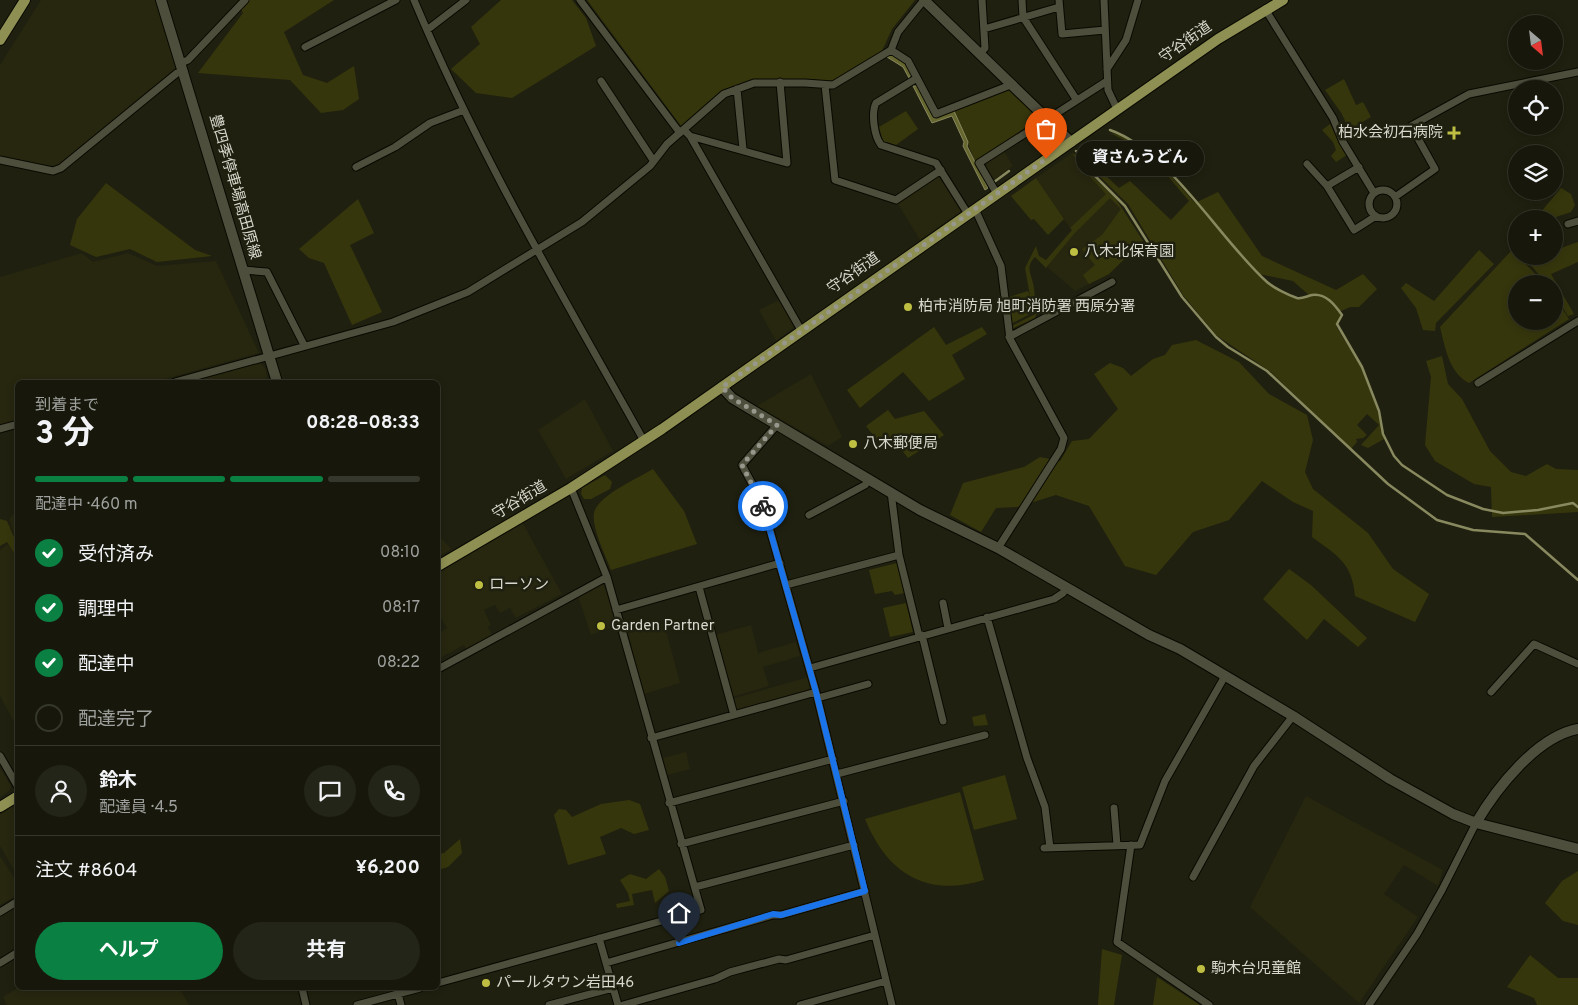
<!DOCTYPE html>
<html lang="ja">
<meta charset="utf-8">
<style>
:root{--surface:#17180b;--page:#242519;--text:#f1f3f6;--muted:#9ea09d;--line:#36372c;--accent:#0b8043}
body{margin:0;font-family:Overpass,"Noto Sans JP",sans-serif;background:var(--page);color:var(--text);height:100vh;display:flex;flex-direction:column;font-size:19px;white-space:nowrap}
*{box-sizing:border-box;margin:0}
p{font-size:16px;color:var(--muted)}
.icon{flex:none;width:28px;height:28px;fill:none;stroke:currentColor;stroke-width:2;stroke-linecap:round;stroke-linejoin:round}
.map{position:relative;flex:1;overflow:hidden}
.details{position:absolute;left:15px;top:380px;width:425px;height:610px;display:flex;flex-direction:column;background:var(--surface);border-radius:8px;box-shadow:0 2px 8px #0003,0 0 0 1px var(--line)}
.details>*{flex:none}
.needle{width:32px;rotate:152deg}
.fabs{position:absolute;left:1508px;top:15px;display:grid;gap:10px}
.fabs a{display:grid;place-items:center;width:55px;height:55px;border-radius:50%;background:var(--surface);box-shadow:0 2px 8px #0003,0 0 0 1px var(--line);font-size:25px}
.pin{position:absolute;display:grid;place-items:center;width:42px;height:42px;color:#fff;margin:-51px -21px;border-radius:50% 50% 50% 0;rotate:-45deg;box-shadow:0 0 5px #0007}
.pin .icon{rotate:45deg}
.courier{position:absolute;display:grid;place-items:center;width:50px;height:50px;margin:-25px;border:4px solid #1a73e8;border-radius:50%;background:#fff;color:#222;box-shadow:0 1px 6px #0007}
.bubble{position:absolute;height:35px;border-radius:18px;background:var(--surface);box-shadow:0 2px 8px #0003,0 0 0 1px var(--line);font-size:16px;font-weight:700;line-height:35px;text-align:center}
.head em{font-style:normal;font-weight:700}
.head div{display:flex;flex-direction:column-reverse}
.head{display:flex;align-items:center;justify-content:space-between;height:85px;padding:0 20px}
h1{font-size:32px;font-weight:700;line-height:38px}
.bar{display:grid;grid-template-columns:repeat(4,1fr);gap:8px 5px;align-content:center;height:60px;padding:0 20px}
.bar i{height:6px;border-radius:4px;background:var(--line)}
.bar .current{background:var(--accent)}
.bar p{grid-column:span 4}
.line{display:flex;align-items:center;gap:12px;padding:0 20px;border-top:1px solid var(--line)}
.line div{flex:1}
.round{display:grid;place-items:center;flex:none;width:52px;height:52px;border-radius:26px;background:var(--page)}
ol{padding:0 20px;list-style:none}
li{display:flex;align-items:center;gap:15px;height:55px}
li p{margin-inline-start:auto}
li .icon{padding:5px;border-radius:50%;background:var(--accent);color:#fff;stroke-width:4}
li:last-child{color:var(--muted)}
li i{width:28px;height:28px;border:2px solid var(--line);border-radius:50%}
.primary-button{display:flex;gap:10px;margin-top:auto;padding:10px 20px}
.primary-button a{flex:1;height:58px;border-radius:30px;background:var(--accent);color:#fff;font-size:20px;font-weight:700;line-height:58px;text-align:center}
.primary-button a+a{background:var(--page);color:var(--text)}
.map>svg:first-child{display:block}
</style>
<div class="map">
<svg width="1578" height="1005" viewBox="0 0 1578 1005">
<rect width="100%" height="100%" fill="#1f200f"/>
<path fill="#272710" d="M41 0H155L176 68 57 166H43L0 158V65Z
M1004 151 1013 166 993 180 986 167 987 162Z
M1072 153 1081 167 1107 194 1070 228 1036 178Z
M936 177H939L960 208V212L920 240 898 204Z
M1110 197 1122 208 1143 241 1109 274 1075 291 1047 267 1074 234Z
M82 253 93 262 128 253 157 266 216 261 259 353 154 382H18L17 421 0 426V277Z
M779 300 794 325 793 328 776 341 759 310Z
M259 362 265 368 268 382H186Z
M811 374 842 437 828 446 757 406Z
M585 399 613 451 566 479 538 430Z
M17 511V544L9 519Z
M522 522 562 594 516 618 510 608 500 613 495 605 484 610 491 625 488 627 492 635 466 649 464 645 438 659V634L447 628 438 613V572Z
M438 535 451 549 438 557Z
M8 544 17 559V727L0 696V550Z
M600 584 604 585 617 625 591 635 578 596Z
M664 623 680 683 644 694 628 633Z
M751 625 758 653 796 642 800 656 763 667 769 686 732 697 715 635Z
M808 677 810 688 808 691 735 711 732 699Z
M686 752 690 769 667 775 663 758Z
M0 768 11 786 9 791 0 797Z
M1306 796 1443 870 1438 886 1404 865 1384 894 1418 917 1359 1003 1250 907Z
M17 804V875L0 846V815Z
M0 856 18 884 17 895 0 905Z
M18 988H179L189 1005H7L3 997Z"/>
<path fill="#36360d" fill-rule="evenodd" d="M249 0H334L284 32 303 75 327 83 354 66 359 99 343 110 321 113 290 80 198 73 243 13 241 9Z
M501 0H572L586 18 596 46 512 98 476 93 451 69 480 44 471 27Z
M587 0H915L892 29 881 53 831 82 782 79 753 81 721 91 681 126Z
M1344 79 1356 105 1363 102 1371 117 1349 130 1342 114 1325 90Z
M1007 90 1012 91 1038 115 1037 120 975 161 954 111Z
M906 111 918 129 896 145 883 141 879 127Z
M1330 124 1347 155 1336 162 1331 156 1336 150 1333 142 1322 130Z
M1110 133C1138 135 1177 182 1195 203L1218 192 1262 256 1336 290 1363 274 1377 289 1359 307H1350L1339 312 1341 318 1336 326 1361 367 1377 409 1384 439 1368 448 1361 445 1379 425 1367 414 1357 425 1367 435 1363 438 1356 439 1357 442 1351 449 1271 372 1216 335 1183 295 1128 204 1092 169 1084 153 1077 149 1084 148 1091 162 1119 188 1130 181 1171 220 1189 201 1166 174 1126 141ZM1259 274 1293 281 1310 296C1294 303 1269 287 1259 274Z
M1072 153 1081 157 1088 172 1116 199 1143 241 1109 274 1089 284 1083 275 1095 265 1082 249 1102 235 1121 209 1110 198 1074 234 1046 268 1035 257C1026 266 1030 272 1033 283 1035 291 1035 302 1036 311L1009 325 1007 301 1009 297 1028 291 1030 296 1025 268 1036 246 1039 256 1046 260 1072 230 1070 228 1106 194 1081 167Z
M1036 178 1064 219 1048 235 1034 219 1031 220 1011 196Z
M106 183 195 250 212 256 157 262 130 249 96 257 70 245 77 219Z
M1561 188 1571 194 1575 205 1571 212 1550 219H1535Z
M358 199 374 233 350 245 382 312 352 325 324 263 309 258 299 249Z
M1554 237 1561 248 1578 242V262L1551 274 1574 314 1568 316 1554 294V284H1547L1523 256H1554Z
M1479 250 1494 264 1436 323 1435 331 1423 330 1416 308 1401 288 1406 283 1434 301Z
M1512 250 1545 284H1516V321H1554V296L1569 319 1469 383C1449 373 1445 347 1440 327Z
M1037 313 1035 318 1011 329 1010 327Z
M934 327 946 345 982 327 987 334 952 355 965 379 929 401 903 372 860 408 847 390Z
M1196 340 1239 362 1269 394 1307 415 1313 440 1305 472 1313 489 1368 533 1393 569 1429 594 1415 622 1355 596C1352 563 1338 556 1312 537L1313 511 1293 502 1262 481 1229 520 1193 532 1156 575 1125 566 1089 506 1056 495 1017 507 996 508 981 532 950 515 963 483 1024 467 1040 457 1060 461 1072 441 1089 439 1118 409 1094 374 1110 363 1123 368 1131 376 1153 359 1165 355 1172 345Z
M1442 356 1448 384 1462 399 1490 451 1511 472 1526 476 1547 464 1556 469 1578 470V512L1492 517 1491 487 1474 484 1435 461 1425 445 1431 377 1426 361Z
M888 410 895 419 924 411 944 435 908 458 893 439 880 444 866 426Z
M653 469 684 511 697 544 611 570C606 556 589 523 595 510 602 494 638 478 653 469Z
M605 475 612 482 610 489 591 499H584L581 494 582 488Z
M0 519 7 521 17 544V558L7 542 0 546Z
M897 563 904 593 895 595 892 591 875 594 869 570Z
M1289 569 1311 585 1367 638 1358 647 1324 619 1307 640 1263 599Z
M906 603 913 632 890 637 883 608Z
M985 714 988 725 974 726 972 717Z
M1005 775 1017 819 974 830 962 787Z
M960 792 984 880C926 898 887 873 865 819Z
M629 800 640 804 649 830 634 834 621 828 600 837 606 854 568 865 554 815 559 809 566 810 572 817 601 804Z
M460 839 462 853 448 867 438 870V854L444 853Z
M659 869 665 877 669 891 655 903 652 890 632 894 634 905 617 908 616 904 630 901 628 893 620 880 630 874 646 879Z
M1578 871V925L1563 921 1545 903 1562 881Z
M1102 949 1122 955 1114 1005H1098Z
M1530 955 1558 978H1578V1005H1537L1534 998 1507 987Z
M1157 977 1200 1005H1153Z"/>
<path fill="#66672f" stroke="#88895f" d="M891 55 906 64 911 74 909 78 903 67 887 57Z
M913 86H917L934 118 954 111 968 142 967 146 988 188 985 190 963 146 964 142 952 116 932 123Z"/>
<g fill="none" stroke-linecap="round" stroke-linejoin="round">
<path stroke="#88895f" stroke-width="2.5" d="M1110 130C1170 151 1219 239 1267 282 1274 288 1288 295 1297 298 1302 299 1307 296 1312 295 1326 293 1335 305 1342 315L1337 324 1362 367 1379 411 1383 434 1394 456 1402 465 1447 495 1483 509 1503 513 1538 510 1573 503 1578 507
M1076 151 1082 155 1090 171 1125 206 1182 297 1216 337 1228 347 1267 371 1388 484 1437 520 1473 530 1525 534 1578 580
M994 182 1009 171"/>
<g stroke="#090900" stroke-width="9">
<path id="street" d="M414 0C478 153 563 296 644 441
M580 0 680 133
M1022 0 1023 17 1076 99
M1059 0 1062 34 1105 30
M1104 0 1108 90 1117 109
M1265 9 1333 118 1343 142 1374 193
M984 29 1059 7
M427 30 466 0
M305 47 396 0
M891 50 908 61 936 114 1013 84
M980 54 985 48 982 0
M181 63 188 60 245 0
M1107 69 1126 40 1138 0
M917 78 876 103C871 113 874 136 881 145L936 163 968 214
M601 81 653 160
M825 85 835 180 896 200 941 170
M737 89 743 149
M684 130 690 136 801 330
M690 136 787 163 780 82
M0 160 53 171 61 168 177 73 184 71
M1307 164 1327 186
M356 167 395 147 430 123 464 110
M1359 167 1327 186 1354 230 1376 216
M1369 204a14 14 0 1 1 28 0a14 14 0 1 1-28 0Z
M997 194 979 163 1107 81
M1395 197 1435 169 1411 126 1469 94 1578 72
M975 209 1001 266 1010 339 1064 438 1061 449 998 548
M1568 224 1578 221
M243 270 267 272 304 345
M1009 337 1112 282
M175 382 393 322 468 292 582 222 650 166 667 144 724 94 754 83H805L833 85 891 50 898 32 924 0
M1478 383 1578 321
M777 425 742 465 762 502 816 692 892 1005
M0 429 18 424
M891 492 899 555 919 636
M809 515 865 485 870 479
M786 585 899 555
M699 587 734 715
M943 603 948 628
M616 610 780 563
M987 617 1027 758 1045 807 1050 848
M922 635 943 721
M810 668 1054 599 1063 593 1066 588
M438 669 607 577
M1491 692 1534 644 1578 664
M818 698 868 684
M651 738 816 692
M0 756 18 787
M837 774 985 735
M669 803 833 759
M1114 808 1117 845
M681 844 844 801
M1131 845 1117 942 1209 1005
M1044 848 1140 845 1165 781 1225 676
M1193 877 1254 766 1293 716
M695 887 854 845
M0 912 18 901
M599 938 618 1005
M0 963 18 952
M606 963 773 915H781L865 891
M438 983 701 910 607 577 571 488
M302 988 306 1005
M398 994 401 1005
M357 1005 420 988
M549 1005 613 988
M623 1005 715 979 730 972 779 959 786 960 875 935
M800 1005 886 981
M1369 1005 1417 934 1442 890 1476 823"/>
</g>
<g stroke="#090900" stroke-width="12">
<path id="secondary" d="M161 0 277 382
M924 0 1071 142
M722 387 732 398 920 510 998 548 1149 635 1180 649 1293 716 1390 779 1453 814 1476 823 1578 849
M1476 823C1496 789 1536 737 1578 729"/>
</g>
<g stroke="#090900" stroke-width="12">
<path id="primary" d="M0 40 25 0
M438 566 571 488 662 429 1218 39 1283 0
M0 807 18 796"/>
</g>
<use href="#street" stroke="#4d4e3c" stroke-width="7"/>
<use href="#secondary" stroke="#4d4e3c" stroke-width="10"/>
<use href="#primary" stroke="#8e8f52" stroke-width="10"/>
</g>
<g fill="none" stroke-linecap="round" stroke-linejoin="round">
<path stroke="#97988b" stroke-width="5" stroke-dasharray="0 9" d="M763 506 742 465 777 425 732 398 722 387 1046 159"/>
<path stroke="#1a73e8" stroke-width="6" d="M679 943 773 914 781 915 865 891 816 692 763 506"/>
</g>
<g fill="#bebf42" stroke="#1f200f" stroke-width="2">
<path d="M1451.5 125.5h5v5h5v5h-5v5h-5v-5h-5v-5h5z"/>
<circle cx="1074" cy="252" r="5"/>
<circle cx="908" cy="307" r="5"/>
<circle cx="853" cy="444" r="5"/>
<circle cx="479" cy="585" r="5"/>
<circle cx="601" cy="626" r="5"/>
<circle cx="1201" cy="969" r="5"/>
<circle cx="486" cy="983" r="5"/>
</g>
<g text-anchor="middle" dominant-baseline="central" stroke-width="5" stroke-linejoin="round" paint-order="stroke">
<g font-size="15" fill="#d8d8ce" stroke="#1f200f">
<text transform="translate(1186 43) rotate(-35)">守谷街道</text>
<text transform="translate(234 187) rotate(74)">豊四季停車場高田原線</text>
<text transform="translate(854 274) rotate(-35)">守谷街道</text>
<text transform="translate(520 501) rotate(-31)">守谷街道</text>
</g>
<g font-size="15" fill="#d8d8ce" stroke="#1f200f" text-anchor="start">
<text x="1443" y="133" text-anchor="end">柏水会初石病院</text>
<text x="1084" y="252">八木北保育園</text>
<text x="918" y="307">柏市消防局 旭町消防署 西原分署</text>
<text x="863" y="444">八木郵便局</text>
<text x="489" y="585">ローソン</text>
<text x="611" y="626">Garden Partner</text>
<text x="1211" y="969">駒木台児童館</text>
<text x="496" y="983">パールタウン岩田46</text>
</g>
</g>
</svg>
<div class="fabs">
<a><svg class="needle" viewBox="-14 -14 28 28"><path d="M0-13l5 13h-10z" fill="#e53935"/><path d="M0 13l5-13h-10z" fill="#9ea09d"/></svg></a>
<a><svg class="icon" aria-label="locate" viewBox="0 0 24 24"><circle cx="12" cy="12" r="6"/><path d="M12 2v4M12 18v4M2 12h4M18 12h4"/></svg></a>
<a><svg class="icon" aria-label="layers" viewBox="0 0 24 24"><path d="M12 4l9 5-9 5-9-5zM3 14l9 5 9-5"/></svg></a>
<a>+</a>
<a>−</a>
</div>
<div class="pin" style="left:1046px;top:159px;background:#ea580c"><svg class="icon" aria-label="bag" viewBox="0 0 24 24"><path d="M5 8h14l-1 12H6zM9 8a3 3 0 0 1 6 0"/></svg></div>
<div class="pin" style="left:679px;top:943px;background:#1f2937"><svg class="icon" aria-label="home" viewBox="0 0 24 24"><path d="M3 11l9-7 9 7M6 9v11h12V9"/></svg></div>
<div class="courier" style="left:763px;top:506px"><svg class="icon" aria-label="bike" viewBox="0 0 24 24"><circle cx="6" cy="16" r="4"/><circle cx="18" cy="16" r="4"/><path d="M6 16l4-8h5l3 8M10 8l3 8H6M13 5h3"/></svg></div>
<div class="bubble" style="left:1076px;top:141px;width:128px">資さんうどん</div>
<section class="details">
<div class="head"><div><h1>3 分</h1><p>到着まで</p></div><em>08:28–08:33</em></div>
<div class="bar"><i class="current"></i><i class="current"></i><i class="current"></i><i></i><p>配達中 · 460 m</p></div>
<ol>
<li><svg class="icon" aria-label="check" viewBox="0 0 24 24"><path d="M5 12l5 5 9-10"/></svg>受付済み<p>08:10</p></li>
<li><svg class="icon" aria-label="check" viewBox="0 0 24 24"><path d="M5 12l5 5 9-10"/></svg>調理中<p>08:17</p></li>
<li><svg class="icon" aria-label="check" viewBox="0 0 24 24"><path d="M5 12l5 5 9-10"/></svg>配達中<p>08:22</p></li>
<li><i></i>配達完了</li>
</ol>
<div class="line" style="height:90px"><a class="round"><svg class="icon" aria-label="person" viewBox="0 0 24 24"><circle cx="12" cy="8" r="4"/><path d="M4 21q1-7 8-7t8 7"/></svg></a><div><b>鈴木</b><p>配達員 · 4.5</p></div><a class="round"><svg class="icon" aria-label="chat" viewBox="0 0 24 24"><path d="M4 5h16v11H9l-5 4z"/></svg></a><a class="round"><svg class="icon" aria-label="phone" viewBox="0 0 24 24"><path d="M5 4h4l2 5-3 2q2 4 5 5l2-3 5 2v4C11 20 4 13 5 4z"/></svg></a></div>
<div class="line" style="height:65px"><div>注文 #8604</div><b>¥6,200</b></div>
<div class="primary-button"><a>ヘルプ</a><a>共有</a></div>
</section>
</div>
